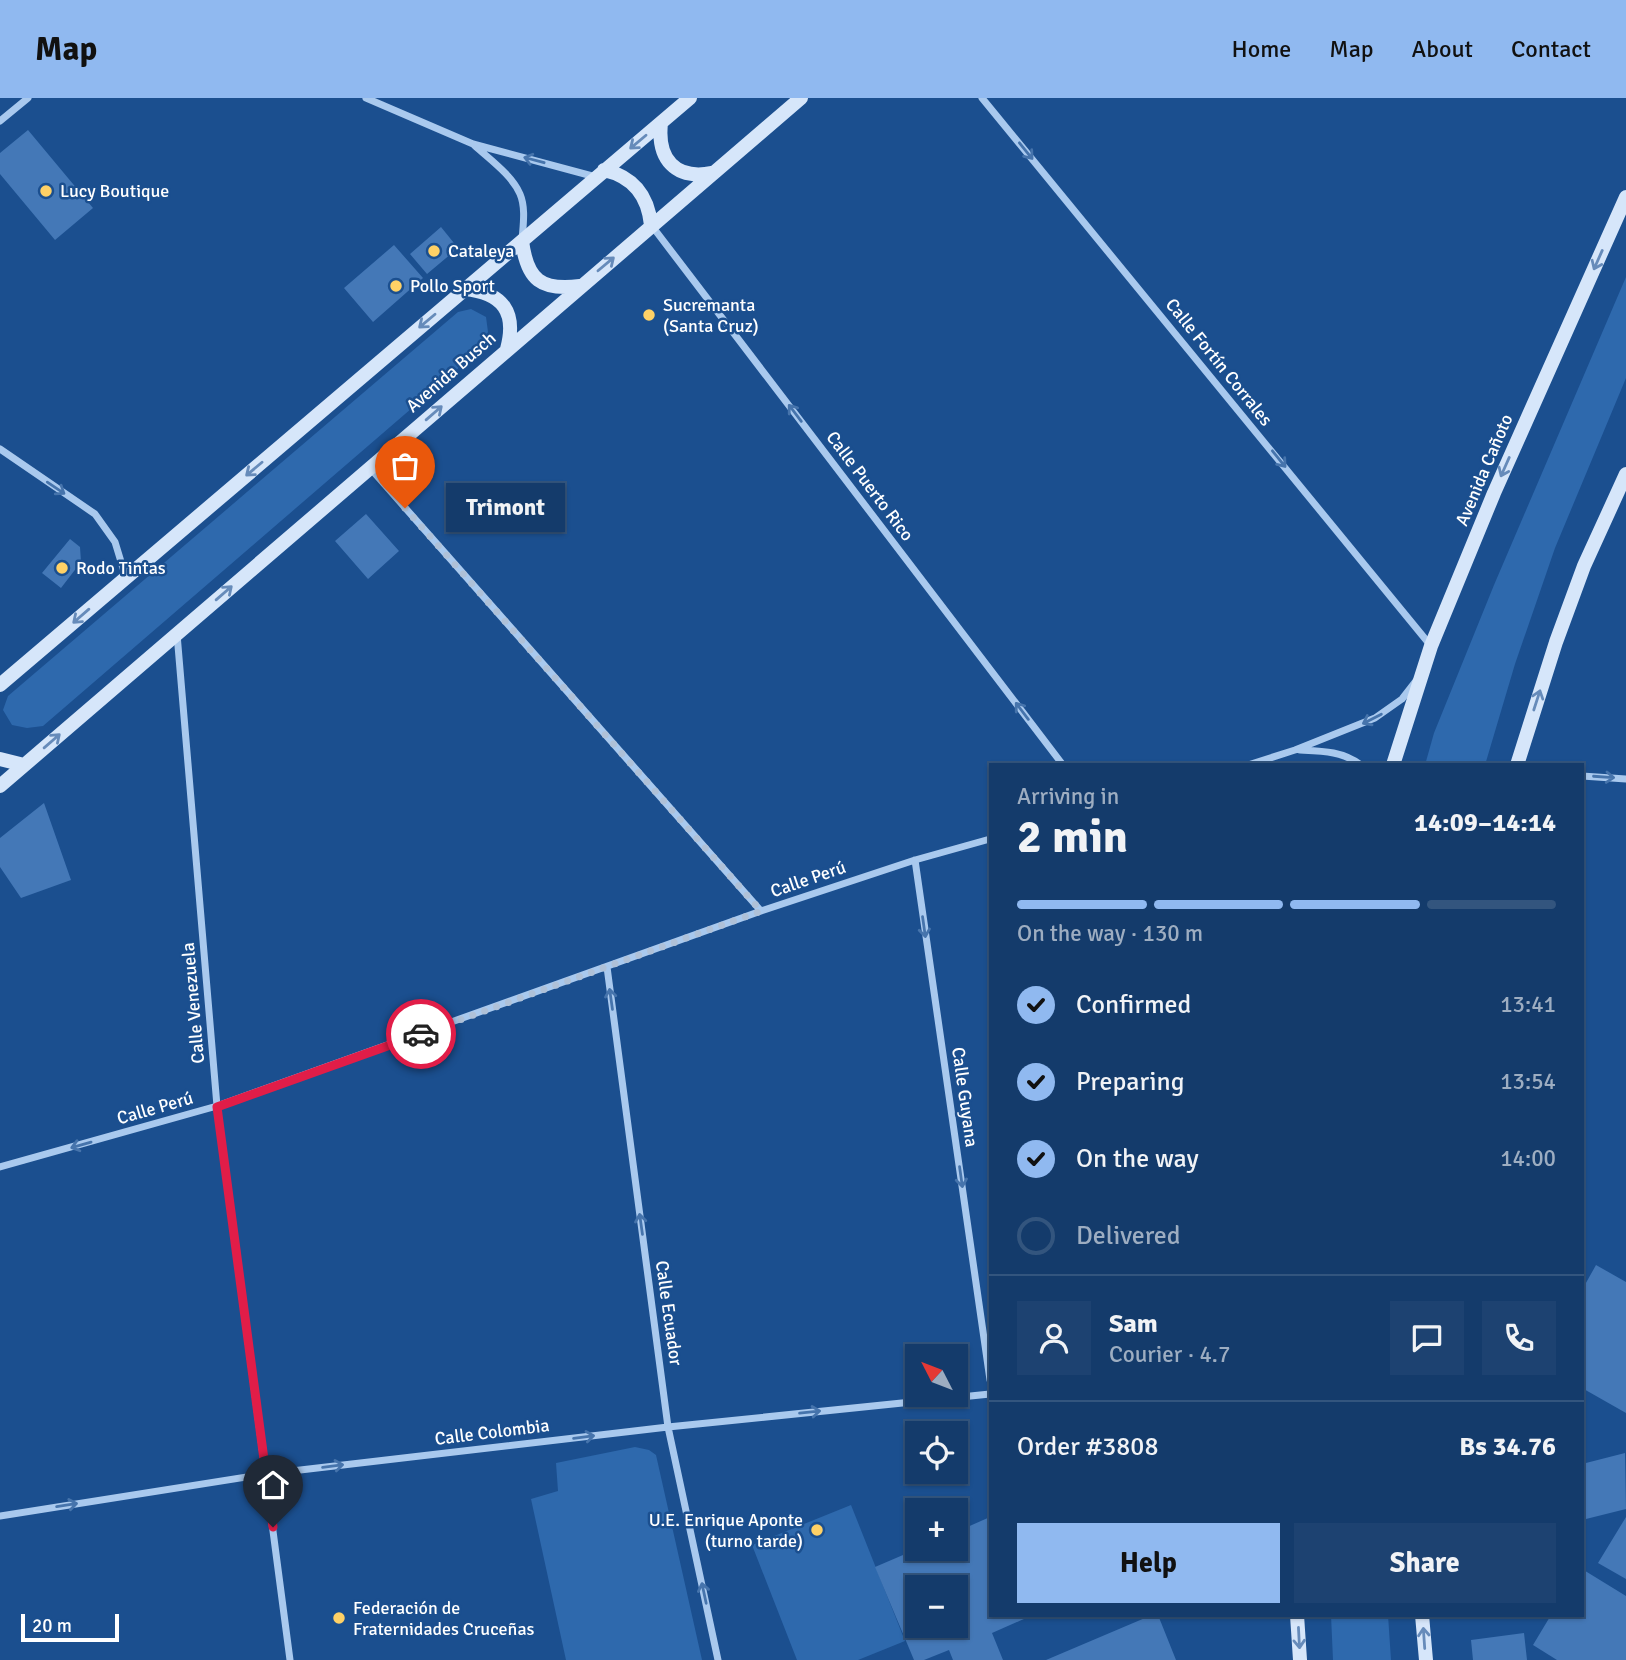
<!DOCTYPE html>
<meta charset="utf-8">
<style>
:root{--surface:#143b6b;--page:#1d4271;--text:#f1f3f6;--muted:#9dadc1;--line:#33557e;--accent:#90b9f0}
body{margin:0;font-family:Signika,sans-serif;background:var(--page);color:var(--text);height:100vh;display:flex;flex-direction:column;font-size:26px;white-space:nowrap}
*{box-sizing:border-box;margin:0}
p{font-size:23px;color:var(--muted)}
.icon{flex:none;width:38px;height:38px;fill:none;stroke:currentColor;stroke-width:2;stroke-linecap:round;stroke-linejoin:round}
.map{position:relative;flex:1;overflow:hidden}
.drawer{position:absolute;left:989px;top:665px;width:595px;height:854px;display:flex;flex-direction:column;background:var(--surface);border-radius:0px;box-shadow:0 2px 5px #0004,0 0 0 2px var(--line)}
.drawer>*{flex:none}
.needle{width:46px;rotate:312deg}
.fabs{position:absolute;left:905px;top:1246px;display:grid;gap:14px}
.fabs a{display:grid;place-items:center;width:63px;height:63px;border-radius:0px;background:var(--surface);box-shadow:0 2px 5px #0004,0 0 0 2px var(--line);font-size:35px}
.scale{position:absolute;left:21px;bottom:18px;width:98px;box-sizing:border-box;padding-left:7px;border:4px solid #fff;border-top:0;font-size:19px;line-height:24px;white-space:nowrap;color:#fff;-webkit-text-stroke:5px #1b4f8f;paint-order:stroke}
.pin{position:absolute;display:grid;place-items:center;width:60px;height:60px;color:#fff;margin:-72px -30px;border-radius:50% 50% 50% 0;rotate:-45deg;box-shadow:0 0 7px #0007}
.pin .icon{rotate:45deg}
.courier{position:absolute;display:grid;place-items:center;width:70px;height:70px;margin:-35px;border:5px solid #e11d48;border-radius:50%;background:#fff;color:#222;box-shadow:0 2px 9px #0007}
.bubble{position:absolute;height:49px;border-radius:0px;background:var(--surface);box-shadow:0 2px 5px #0004,0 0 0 2px var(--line);font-size:23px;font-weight:800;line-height:49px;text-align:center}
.head em{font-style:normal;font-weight:800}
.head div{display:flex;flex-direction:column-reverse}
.head{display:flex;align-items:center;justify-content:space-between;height:119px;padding:0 28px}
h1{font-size:46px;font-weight:800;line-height:52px}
.bar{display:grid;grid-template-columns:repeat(4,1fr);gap:10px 7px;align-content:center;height:84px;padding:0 28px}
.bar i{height:9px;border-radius:5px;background:var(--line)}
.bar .on{background:var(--accent)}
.bar p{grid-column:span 4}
.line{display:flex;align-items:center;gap:18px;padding:0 28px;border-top:2px solid var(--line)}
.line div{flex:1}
.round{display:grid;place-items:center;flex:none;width:74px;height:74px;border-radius:0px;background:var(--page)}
ol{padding:0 28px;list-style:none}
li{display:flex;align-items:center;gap:21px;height:77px}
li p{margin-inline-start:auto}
li .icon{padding:7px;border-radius:50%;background:var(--accent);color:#111;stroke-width:4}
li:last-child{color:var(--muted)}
li i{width:38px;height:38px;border:4px solid var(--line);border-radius:50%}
.action{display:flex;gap:14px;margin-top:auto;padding:14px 28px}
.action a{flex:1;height:80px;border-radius:0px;background:var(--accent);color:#111;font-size:28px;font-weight:800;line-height:80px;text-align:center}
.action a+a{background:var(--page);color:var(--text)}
header{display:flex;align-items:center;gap:42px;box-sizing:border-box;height:98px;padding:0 35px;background:var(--accent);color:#111}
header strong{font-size:33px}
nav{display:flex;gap:38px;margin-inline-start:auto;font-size:24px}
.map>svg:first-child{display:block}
</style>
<header>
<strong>Map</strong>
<nav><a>Home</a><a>Map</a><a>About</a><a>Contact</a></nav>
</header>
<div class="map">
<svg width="1626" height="1562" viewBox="0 0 1626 1562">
<rect width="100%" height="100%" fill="#1b4f8f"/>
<path fill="#2e69ad" d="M1626 179V280L1555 450 1515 566 1485 667H1425L1434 635 1494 487Z
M471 211 486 219 488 234 484 248 43 628 27 630 12 627 3 612 8 598 458 214Z
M635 1349 649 1352 656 1357 702 1562H566L531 1401 558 1393 556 1365Z
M851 1407 905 1543 858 1562H797L752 1447Z
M1331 1517H1388L1391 1562H1333Z"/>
<path fill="#4478b7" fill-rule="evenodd" d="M28 32 93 110 55 142 0 76V55Z
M441 129 458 150 427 176 410 156Z
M394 147 423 180 373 224 344 190Z
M366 416 399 453 368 481 335 443Z
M70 441 80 449 81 464 61 490 42 475Z
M44 705 71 782 21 800 0 769V740Z
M1596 1167 1626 1184V1315L1582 1290V1192Z
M1625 1355 1626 1411 1582 1422V1366Z
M990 1419V1517H1033L992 1535 1003 1562H953L949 1552 924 1562H914L875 1469 917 1451H956V1434ZM917 1489H956V1528H917Z
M1626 1419V1481L1598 1465Z
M1582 1471 1626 1498V1562H1557L1533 1547 1551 1517H1582Z
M1152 1517H1158L1176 1562H1046Z
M1524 1535 1527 1562H1473L1471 1542Z"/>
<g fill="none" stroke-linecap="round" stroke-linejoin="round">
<path stroke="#a9c9ee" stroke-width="7" d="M366 0 473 46 596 79
M982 0 1431 548
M0 23 28 0
M474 47C489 61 512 77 520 96 526 110 523 128 522 142
M652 128 1063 667
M0 351 95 416 115 444 126 480
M370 370 761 813
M177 536 217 1008 290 1562
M1300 652C1322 653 1342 653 1361 667
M1248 667 1295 652 1375 620 1402 601 1416 583
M1582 678 1626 681
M915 762 990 1282
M607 869 668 1329 718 1562
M0 1069 217 1008 761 813 915 762 990 741
M0 1418 266 1376 668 1329 990 1296"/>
<path stroke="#d6e6fa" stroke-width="14" d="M661 25C657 61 675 82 712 75
M604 72C634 79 648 98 651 127
M522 143C527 182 541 193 580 188
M465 191C503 195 517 214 507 251
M0 587 690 0
M0 661 24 667
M1393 667 1431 548 1494 395 1626 99
M1517 667 1556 544 1584 468 1626 376
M0 688 801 0
M1297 1517 1300 1562
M1422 1517 1426 1562"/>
</g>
<defs><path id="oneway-shaft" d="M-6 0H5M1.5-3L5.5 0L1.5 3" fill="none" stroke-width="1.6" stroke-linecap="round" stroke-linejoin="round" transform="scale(1.75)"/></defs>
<g stroke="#668bba">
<use href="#oneway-shaft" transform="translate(638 44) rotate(140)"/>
<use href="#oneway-shaft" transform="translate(1598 162) rotate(114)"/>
<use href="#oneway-shaft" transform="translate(606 166) rotate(-40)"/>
<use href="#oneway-shaft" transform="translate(427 223) rotate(140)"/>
<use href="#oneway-shaft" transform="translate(434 315) rotate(-41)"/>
<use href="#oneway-shaft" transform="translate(1505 369) rotate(114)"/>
<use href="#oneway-shaft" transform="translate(254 371) rotate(140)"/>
<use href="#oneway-shaft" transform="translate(224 495) rotate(-41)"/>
<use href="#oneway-shaft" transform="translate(81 518) rotate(139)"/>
<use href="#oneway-shaft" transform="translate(1537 602) rotate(-72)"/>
<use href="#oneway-shaft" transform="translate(52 643) rotate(-41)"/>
<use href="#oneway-shaft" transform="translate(1299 1540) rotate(87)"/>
<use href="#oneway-shaft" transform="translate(1424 1540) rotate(-94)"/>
</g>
<g stroke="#4674ac">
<use href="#oneway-shaft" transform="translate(1026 53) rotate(51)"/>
<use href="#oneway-shaft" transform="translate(534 62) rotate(-165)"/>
<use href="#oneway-shaft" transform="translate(795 315) rotate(-127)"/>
<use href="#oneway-shaft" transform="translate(1279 361) rotate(51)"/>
<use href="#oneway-shaft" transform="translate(56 390) rotate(34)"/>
<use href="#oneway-shaft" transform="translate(1022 613) rotate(-127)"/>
<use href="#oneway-shaft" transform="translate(1372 621) rotate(153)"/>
<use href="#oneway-shaft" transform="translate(1604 679) rotate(4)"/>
<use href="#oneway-shaft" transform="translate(924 829) rotate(82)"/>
<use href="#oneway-shaft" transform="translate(611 901) rotate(-98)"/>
<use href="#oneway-shaft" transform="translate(81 1047) rotate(164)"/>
<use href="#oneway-shaft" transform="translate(961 1079) rotate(82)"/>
<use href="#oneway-shaft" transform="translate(641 1126) rotate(-98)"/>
<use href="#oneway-shaft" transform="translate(810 1314) rotate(-6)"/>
<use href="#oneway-shaft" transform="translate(584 1339) rotate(-7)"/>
<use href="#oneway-shaft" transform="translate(333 1368) rotate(-7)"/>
<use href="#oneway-shaft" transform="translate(67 1407) rotate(-9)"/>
<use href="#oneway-shaft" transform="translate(704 1495) rotate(-102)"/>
</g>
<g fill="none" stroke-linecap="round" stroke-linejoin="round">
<path stroke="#afc1d8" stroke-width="7" stroke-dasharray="0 12.6" d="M405 410 761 813 421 936"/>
<path stroke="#e11d48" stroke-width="9" d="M273 1429 217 1009 421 936"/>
</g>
<g fill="#ffd166" stroke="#1b4f8f" stroke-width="2.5">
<circle cx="46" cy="93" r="7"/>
<circle cx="434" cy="153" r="7"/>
<circle cx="396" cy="188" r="7"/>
<circle cx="649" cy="217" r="7"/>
<circle cx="62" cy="470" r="7"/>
<circle cx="817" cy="1432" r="7"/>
<circle cx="339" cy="1520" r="7"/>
</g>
<g text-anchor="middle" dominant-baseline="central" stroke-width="5" stroke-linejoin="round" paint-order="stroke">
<g font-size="18" fill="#fff" stroke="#1b4f8f" text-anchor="start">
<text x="60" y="93">Lucy Boutique</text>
<text x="448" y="153">Cataleya</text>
<text x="410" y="188">Pollo Sport</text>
<text x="663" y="207">Sucremanta<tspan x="663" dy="21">(Santa Cruz)</tspan></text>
<text x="76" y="470">Rodo Tintas</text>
<text x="803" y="1422" text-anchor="end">U.E. Enrique Aponte<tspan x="803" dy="21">(turno tarde)</tspan></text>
<text x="353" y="1510">Federación de<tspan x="353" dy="21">Fraternidades Cruceñas</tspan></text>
</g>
<g font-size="18" fill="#fff" stroke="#1b4f8f">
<text transform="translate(1219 264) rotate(51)">Calle Fortín Corrales</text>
<text transform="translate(451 274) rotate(-41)">Avenida Busch</text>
<text transform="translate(1484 372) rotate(-67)">Avenida Cañoto</text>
<text transform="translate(870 388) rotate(53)">Calle Puerto Rico</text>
<text transform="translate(808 781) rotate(-19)">Calle Perú</text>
<text transform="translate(193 905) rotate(-95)">Calle Venezuela</text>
<text transform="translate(965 999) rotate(82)">Calle Guyana</text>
<text transform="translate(155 1010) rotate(-16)">Calle Perú</text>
<text transform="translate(669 1215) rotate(82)">Calle Ecuador</text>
<text transform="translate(492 1334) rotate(-7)">Calle Colombia</text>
</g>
</g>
</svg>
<div class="fabs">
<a><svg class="needle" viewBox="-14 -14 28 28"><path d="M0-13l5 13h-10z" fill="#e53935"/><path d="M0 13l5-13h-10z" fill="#9dadc1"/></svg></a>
<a><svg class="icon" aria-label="locate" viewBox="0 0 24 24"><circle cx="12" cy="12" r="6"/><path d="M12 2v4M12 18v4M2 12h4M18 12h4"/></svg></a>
<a>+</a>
<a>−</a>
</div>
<div class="scale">20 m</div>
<div class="pin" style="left:405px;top:410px;background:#ea580c"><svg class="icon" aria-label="bag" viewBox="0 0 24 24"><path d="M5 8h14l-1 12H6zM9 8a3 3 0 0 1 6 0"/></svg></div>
<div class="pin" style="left:273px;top:1429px;background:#1f2937"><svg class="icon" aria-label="home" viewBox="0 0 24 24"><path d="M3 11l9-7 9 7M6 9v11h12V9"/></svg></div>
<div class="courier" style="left:421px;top:936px"><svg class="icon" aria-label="car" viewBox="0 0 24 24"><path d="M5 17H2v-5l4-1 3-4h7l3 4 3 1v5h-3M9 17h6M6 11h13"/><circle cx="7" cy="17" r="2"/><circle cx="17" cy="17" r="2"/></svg></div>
<div class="bubble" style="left:446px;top:385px;width:119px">Trimont</div>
<section class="drawer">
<div class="head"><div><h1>2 min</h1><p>Arriving in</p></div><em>14:09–14:14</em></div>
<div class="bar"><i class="on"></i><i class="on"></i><i class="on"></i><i></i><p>On the way · 130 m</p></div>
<ol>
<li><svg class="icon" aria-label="check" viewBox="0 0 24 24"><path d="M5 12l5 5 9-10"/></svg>Confirmed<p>13:41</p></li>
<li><svg class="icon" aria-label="check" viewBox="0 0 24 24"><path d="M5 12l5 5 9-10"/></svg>Preparing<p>13:54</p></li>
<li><svg class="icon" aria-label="check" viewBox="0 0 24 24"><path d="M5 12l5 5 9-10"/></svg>On the way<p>14:00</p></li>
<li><i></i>Delivered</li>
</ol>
<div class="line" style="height:126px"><a class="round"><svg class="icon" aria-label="person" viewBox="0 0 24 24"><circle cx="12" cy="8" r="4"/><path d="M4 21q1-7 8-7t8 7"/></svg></a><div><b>Sam</b><p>Courier · 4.7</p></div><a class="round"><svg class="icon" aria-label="chat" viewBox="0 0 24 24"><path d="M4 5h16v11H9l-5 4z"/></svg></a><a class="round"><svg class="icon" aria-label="phone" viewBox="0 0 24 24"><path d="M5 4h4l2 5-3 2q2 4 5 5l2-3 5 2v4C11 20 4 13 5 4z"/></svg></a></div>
<div class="line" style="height:91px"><div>Order #3808</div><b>Bs 34.76</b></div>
<div class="action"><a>Help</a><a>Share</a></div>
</section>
</div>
